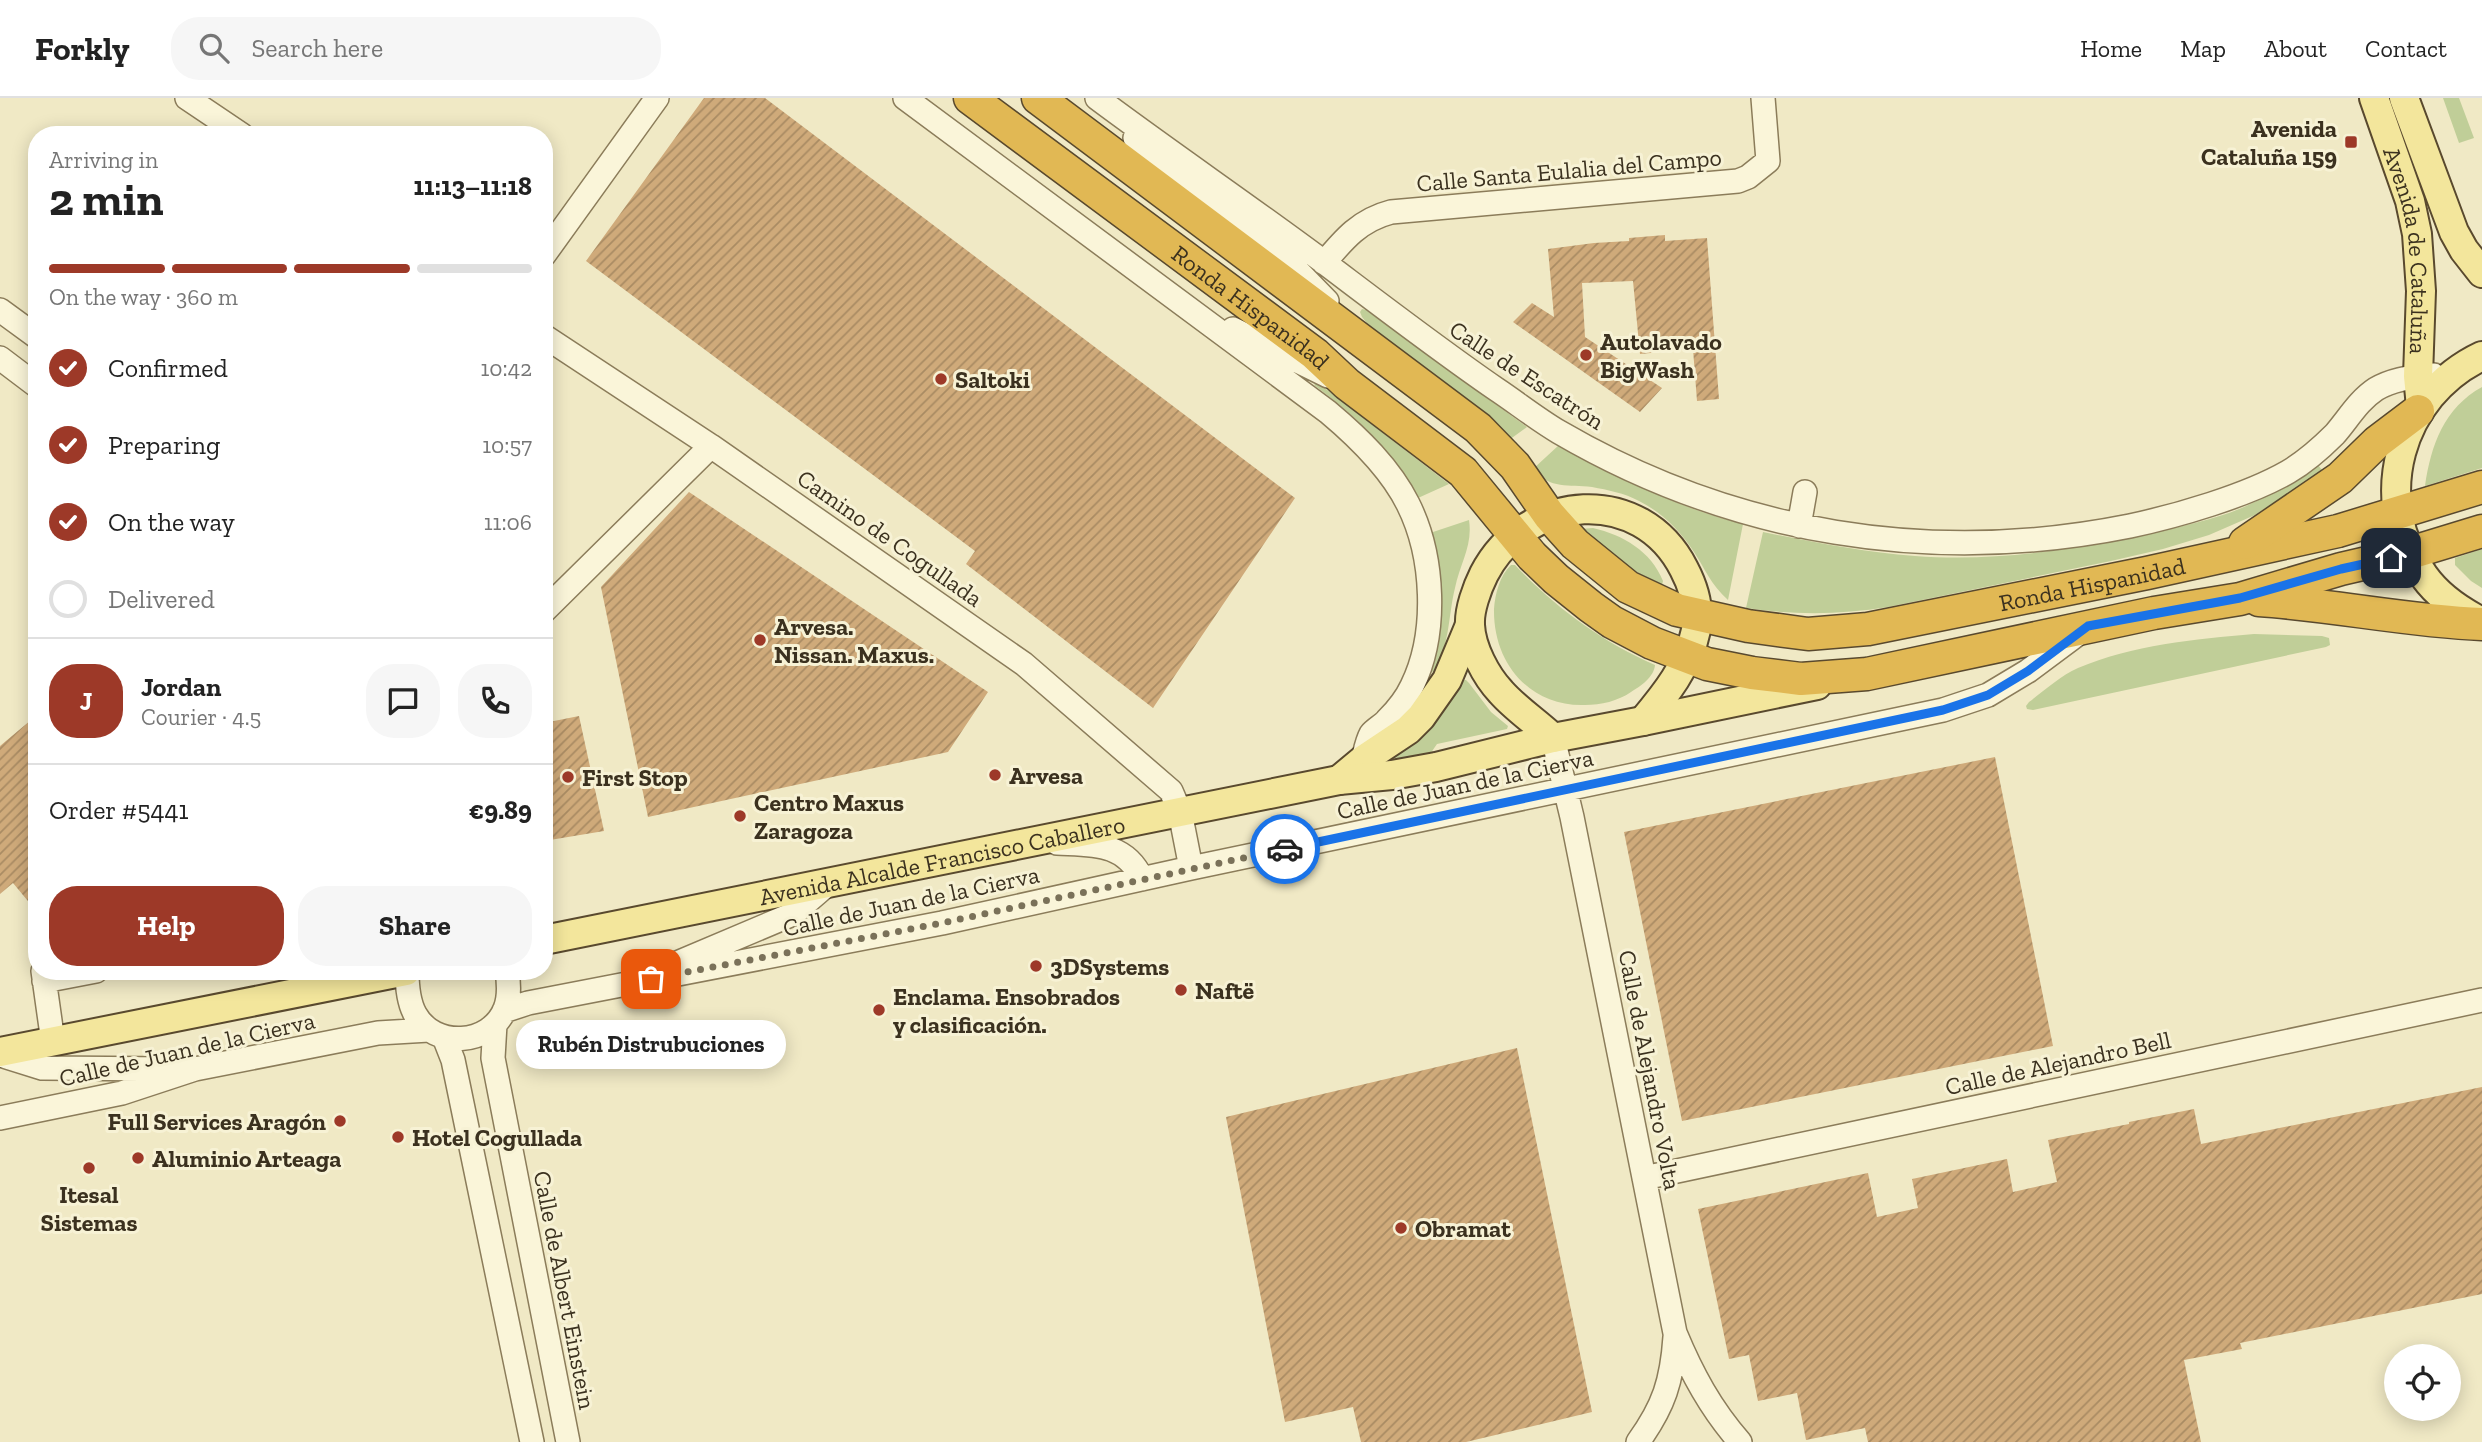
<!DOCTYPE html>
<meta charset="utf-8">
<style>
:root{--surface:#fff;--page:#f6f6f6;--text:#222;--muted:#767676;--line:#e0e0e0;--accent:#9d3928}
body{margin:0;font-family:"Zilla Slab",serif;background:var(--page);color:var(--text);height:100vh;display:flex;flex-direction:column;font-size:26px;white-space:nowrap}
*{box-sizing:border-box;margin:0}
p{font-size:23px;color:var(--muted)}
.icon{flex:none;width:38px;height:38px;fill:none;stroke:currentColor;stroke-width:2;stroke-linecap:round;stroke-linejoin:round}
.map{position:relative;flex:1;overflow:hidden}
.drawer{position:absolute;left:28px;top:28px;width:525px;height:854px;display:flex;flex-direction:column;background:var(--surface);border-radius:28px;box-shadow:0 4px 18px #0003}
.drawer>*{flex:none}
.fabs{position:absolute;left:2384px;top:1246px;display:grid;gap:14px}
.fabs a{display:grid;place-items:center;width:77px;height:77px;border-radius:50%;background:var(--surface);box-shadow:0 4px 18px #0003;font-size:35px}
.pin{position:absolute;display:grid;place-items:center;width:60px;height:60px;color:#fff;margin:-30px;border-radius:14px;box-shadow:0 4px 10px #0006}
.courier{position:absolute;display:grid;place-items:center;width:70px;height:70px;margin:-35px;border:5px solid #1a73e8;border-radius:50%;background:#fff;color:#222;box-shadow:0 2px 9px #0007}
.bubble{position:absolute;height:49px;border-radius:24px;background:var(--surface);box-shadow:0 4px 18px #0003;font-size:23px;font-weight:800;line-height:49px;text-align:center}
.headline em{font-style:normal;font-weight:800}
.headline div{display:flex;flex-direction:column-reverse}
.headline{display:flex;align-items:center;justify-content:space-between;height:119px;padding:0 21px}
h1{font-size:46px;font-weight:800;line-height:52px}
.bar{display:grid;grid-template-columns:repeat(4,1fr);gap:10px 7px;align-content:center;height:84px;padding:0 21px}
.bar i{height:9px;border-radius:5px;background:var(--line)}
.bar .active{background:var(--accent)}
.bar p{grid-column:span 4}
.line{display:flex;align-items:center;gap:18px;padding:0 21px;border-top:2px solid var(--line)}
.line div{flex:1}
.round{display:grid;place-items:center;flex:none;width:74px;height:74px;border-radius:28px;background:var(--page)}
ol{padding:0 21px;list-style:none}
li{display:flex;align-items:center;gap:21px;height:77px}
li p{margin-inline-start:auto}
li .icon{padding:7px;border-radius:50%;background:var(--accent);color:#fff;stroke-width:4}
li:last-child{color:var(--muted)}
li i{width:38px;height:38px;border:4px solid var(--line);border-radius:50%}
.cta{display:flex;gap:14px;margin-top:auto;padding:14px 21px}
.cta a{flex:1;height:80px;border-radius:28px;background:var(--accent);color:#fff;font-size:28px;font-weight:800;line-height:80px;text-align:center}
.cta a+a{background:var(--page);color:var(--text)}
header{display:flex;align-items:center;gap:42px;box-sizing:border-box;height:98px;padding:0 35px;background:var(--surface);border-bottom:2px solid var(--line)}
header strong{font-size:33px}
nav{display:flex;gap:38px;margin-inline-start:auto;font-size:24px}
.search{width:490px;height:63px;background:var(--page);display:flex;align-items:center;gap:18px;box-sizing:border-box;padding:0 24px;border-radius:28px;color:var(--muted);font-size:26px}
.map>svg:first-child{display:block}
</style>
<header>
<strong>Forkly</strong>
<div class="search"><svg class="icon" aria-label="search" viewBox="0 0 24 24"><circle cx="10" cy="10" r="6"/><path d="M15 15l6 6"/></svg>Search here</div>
<nav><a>Home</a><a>Map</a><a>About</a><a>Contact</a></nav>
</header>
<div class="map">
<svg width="2482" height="1344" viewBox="0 0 2482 1344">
<defs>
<pattern id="building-hatch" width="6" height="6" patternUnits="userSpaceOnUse" patternTransform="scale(1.75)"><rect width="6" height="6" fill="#cfaa7a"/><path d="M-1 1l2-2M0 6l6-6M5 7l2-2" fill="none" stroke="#a98b63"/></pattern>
</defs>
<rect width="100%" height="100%" fill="#f0e9c5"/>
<path fill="#c0ce98" d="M2443 0H2459L2474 40 2459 45Z
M1362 211 1366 212 1527 329 1509 342 1378 239 1362 219 1360 214Z
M1317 284 1449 386 1418 400C1388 349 1361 322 1314 287Z
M2482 289V370L2425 388C2431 347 2444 310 2482 289Z
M1559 347C1618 379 1677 410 1743 426L1728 502C1711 487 1705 471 1694 454 1680 432 1661 414 1639 403 1624 395 1608 392 1592 389 1568 386 1551 392 1533 371Z
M2317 366 2323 373 2255 417 2209 437 2163 451 2111 463 1888 509C1839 517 1794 517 1746 510L1763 434C1813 444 1864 454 1915 458 1994 464 2071 452 2147 436 2179 429 2214 422 2244 409 2271 397 2294 382 2317 366Z
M1469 422C1473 448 1460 465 1455 490 1448 518 1450 549 1433 574L1431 573 1430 435Z
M1593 430C1623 437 1651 453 1663 483L1662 487 1633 472 1580 431Z
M2482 451V490L2471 483 2455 467V460Z
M1511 467H1515C1556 510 1601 543 1655 567 1654 579 1641 588 1631 594 1618 603 1601 607 1585 607 1530 609 1493 565 1494 511 1495 496 1500 477 1511 467Z
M2254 536 2322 538 2329 540 2330 547 2326 549 2033 612 2027 611 2026 608 2029 604C2044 593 2060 578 2078 570 2132 547 2195 541 2254 536Z
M1462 582H1466L1469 585 1491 614 1508 628 1507 631 1437 646 1428 659 1396 666 1395 659 1415 644 1433 626Z"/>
<path fill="url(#building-hatch)" d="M704 0H765L1295 400 1153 610 966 466 975 453 586 163Z
M1665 137V143L1707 140 1719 301 1697 303 1693 251 1640 256 1633 183 1582 185 1585 239 1662 290 1640 314 1513 224 1532 205 1554 219 1548 151 1594 145 1629 143V140Z
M689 394 988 594 948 654 648 719 601 489Z
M37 617V814L13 785 0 796V648Z
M579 618 604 733 544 743V625Z
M1995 659 2053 948 1682 1023 1624 734Z
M1517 950 1592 1314 1466 1344H1361L1353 1309 1285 1324 1226 1019Z
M2482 989V1196L2240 1245 2242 1251 2184 1262 2201 1344H1868L1865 1330 1806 1342 1797 1295 1758 1303 1749 1257 1729 1261 1698 1111 1868 1075 1877 1119 1918 1110 1912 1081 2007 1061 2013 1094 2057 1084 2048 1042 2129 1026V1024L2194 1011 2201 1046Z"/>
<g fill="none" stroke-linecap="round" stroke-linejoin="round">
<g stroke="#8b7c5a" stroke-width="26">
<path id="minor" d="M187 0 242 37
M905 0 1328 314C1359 340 1390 370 1408 406 1434 458 1438 535 1412 588 1406 601 1397 612 1387 622 1383 627 1375 631 1371 636 1367 643 1365 654 1363 662
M1097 0C1172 56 1250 109 1325 165 1382 208 1438 251 1496 291 1517 305 1537 321 1559 334 1734 436 1931 468 2130 428 2177 418 2246 398 2288 374 2305 364 2321 350 2335 336 2348 321 2359 302 2376 291 2393 281 2415 278 2434 277
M1135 40 1157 64 1284 159 1327 203
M544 157 657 0
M1324 165C1344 141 1360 122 1391 114L1738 83 1748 79 1768 63 1763 0
M0 212 37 239
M1233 231 1328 278
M544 238 711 348 1024 566 1171 693 1180 714 1191 770
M0 260 37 288
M1799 428 1805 394
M544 513 711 348
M1553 640 1572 719 1675 1235C1692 1276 1711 1311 1740 1344
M1057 745C1093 747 1125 744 1142 781
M670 868 793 816 829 785
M43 873 53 944
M407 873C407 888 408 903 415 916 434 951 490 948 505 911 510 899 509 886 507 873
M44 883 96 873
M504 913 528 905 942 825 1191 770 1943 612 1988 597 2028 573 2079 535
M495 926 493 960 568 1344
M444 939 453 962 532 1344
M0 957 42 970 173 971
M0 1020 122 995 195 971 378 935 429 932
M1644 1080 2482 902
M1638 1344C1664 1308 1672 1283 1675 1239"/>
</g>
<g stroke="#59492e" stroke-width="32">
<g id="major">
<path id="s1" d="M2374 0 2410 103 2417 136 2421 193 2418 278 2421 309"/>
<path d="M2404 0 2454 134 2464 152 2482 175"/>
<path d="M2482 258C2399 297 2369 402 2424 478 2439 499 2460 513 2482 524"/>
<path d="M1553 640C1536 624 1516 611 1501 594 1486 578 1471 550 1470 527 1469 512 1477 490 1484 476 1526 395 1641 386 1684 471 1694 490 1700 511 1696 532 1689 567 1665 597 1643 623"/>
<path d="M1339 682 1363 662 1408 632 1421 619 1447 582 1470 527"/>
<path id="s2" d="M544 842 1339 682 1392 677 1436 669 1553 640 1643 623 1817 587"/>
<path d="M0 954 406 873"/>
</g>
</g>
<g stroke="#59492e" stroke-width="35">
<g id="highway">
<path id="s3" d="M970 0 1315 256 1347 286 1463 374 1532 458 1556 481 1591 509 1612 524 1652 545 1707 566 1752 575 1801 581 1867 576 2154 515 2240 501 2341 471 2410 455 2482 433"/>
<path id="s4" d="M1038 0 1478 330 1515 368 1549 417 1575 446 1628 489 1677 512 1748 528 1808 536 1868 531 2147 475 2338 433 2482 389"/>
<path d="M2245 445 2340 380 2377 344 2418 313"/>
<path d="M2259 502C2334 507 2407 523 2482 526"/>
</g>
</g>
<use href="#minor" stroke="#faf5d9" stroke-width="23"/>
<use href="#major" stroke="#f3e69c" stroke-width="28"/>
<use href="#highway" stroke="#e1b854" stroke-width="32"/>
</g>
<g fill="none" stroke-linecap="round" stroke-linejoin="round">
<path stroke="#7a7159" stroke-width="7" stroke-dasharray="0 12.6" d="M651 881 942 825 1285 751"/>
<path stroke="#1a73e8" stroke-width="9" d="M1285 751 1943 612 1988 597 2028 573 2088 528 2240 500 2341 471 2391 460"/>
</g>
<g fill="#9d3928" stroke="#f7f2d5" stroke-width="2.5">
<rect x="2344" y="37" width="14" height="14" rx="3.5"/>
<circle cx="1586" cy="257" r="7"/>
<circle cx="941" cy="281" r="7"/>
<circle cx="760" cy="542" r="7"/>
<circle cx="995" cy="677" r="7"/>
<circle cx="568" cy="679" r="7"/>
<circle cx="740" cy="718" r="7"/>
<circle cx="1036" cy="868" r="7"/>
<circle cx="1181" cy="892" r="7"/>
<circle cx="879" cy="912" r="7"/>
<circle cx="340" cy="1023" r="7"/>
<circle cx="398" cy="1039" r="7"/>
<circle cx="138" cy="1060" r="7"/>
<circle cx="89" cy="1070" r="7"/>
<circle cx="1401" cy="1130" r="7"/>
</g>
<g text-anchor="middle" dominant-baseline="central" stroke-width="6" stroke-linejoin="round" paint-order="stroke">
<g font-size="24" font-weight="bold" fill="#3b311f" stroke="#f7f2d5" text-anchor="start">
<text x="2337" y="30" text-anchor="end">Avenida<tspan x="2337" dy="28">Cataluña 159</tspan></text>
<text x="1600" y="243">Autolavado<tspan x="1600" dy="28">BigWash</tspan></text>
<text x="955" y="281">Saltoki</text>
<text x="774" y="528">Arvesa.<tspan x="774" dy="28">Nissan. Maxus.</tspan></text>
<text x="1009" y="677">Arvesa</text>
<text x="582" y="679">First Stop</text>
<text x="754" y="704">Centro Maxus<tspan x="754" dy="28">Zaragoza</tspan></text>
<text x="1050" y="868">3DSystems</text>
<text x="1195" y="892">Naftë</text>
<text x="893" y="898">Enclama. Ensobrados<tspan x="893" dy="28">y clasificación.</tspan></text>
<text x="326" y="1023" text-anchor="end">Full Services Aragón</text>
<text x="412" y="1039">Hotel Cogullada</text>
<text x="152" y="1060">Aluminio Arteaga</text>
<text x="89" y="1096" text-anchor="middle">Itesal<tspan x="89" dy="28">Sistemas</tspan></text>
<text x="1415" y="1130">Obramat</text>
</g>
<g font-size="24" fill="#3b311f" stroke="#f7f2d5">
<text transform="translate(1569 72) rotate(-5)">Calle Santa Eulalia del Campo</text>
<text stroke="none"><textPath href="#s1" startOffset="158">Avenida de Cataluña</textPath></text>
<text stroke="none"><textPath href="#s3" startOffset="350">Ronda Hispanidad</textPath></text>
<text transform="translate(1527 277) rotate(33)">Calle de Escatrón</text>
<text transform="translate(890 440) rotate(35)">Camino de Cogullada</text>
<text stroke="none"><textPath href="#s4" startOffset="1246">Ronda Hispanidad</textPath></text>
<text transform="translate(1465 686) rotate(-12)">Calle de Juan de la Cierva</text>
<text stroke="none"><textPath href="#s2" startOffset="406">Avenida Alcalde Francisco Caballero</textPath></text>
<text transform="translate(911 803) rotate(-12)">Calle de Juan de la Cierva</text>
<text transform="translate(187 951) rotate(-13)">Calle de Juan de la Cierva</text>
<text transform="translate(2058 965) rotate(-12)">Calle de Alejandro Bell</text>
<text transform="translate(1650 972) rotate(79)">Calle de Alejandro Volta</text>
<text transform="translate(565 1192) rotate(79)">Calle de Albert Einstein</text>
</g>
</g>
</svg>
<div class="fabs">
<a><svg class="icon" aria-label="locate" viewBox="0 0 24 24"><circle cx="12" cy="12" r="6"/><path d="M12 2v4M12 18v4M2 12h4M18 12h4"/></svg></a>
</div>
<div class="pin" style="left:651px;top:881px;background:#ea580c"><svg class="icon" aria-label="bag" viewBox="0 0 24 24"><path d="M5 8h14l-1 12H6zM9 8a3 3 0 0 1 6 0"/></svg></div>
<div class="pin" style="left:2391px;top:460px;background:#1f2937"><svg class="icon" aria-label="home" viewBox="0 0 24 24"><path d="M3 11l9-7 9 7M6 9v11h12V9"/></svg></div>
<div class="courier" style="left:1285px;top:751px"><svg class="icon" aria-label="car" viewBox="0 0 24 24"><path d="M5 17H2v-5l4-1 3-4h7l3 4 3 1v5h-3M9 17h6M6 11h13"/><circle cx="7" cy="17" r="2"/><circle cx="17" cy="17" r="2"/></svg></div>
<div class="bubble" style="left:516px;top:922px;width:270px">Rubén Distrubuciones</div>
<section class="drawer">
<div class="headline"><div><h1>2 min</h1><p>Arriving in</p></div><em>11:13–11:18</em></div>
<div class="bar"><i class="active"></i><i class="active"></i><i class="active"></i><i></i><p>On the way · 360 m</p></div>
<ol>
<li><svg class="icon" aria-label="check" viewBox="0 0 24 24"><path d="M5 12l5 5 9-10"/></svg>Confirmed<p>10:42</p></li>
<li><svg class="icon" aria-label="check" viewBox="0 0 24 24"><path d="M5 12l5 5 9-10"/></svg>Preparing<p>10:57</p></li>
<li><svg class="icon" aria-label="check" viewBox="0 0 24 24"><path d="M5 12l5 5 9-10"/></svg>On the way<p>11:06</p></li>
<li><i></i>Delivered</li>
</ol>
<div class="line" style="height:126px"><b class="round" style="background:var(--accent);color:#fff">J</b><div><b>Jordan</b><p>Courier · 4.5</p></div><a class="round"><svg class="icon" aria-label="chat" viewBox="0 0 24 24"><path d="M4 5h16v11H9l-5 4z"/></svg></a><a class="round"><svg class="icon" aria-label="phone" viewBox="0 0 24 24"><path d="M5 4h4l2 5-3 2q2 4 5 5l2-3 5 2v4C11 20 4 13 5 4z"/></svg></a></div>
<div class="line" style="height:91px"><div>Order #5441</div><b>€9.89</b></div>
<div class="cta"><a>Help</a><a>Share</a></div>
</section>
</div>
